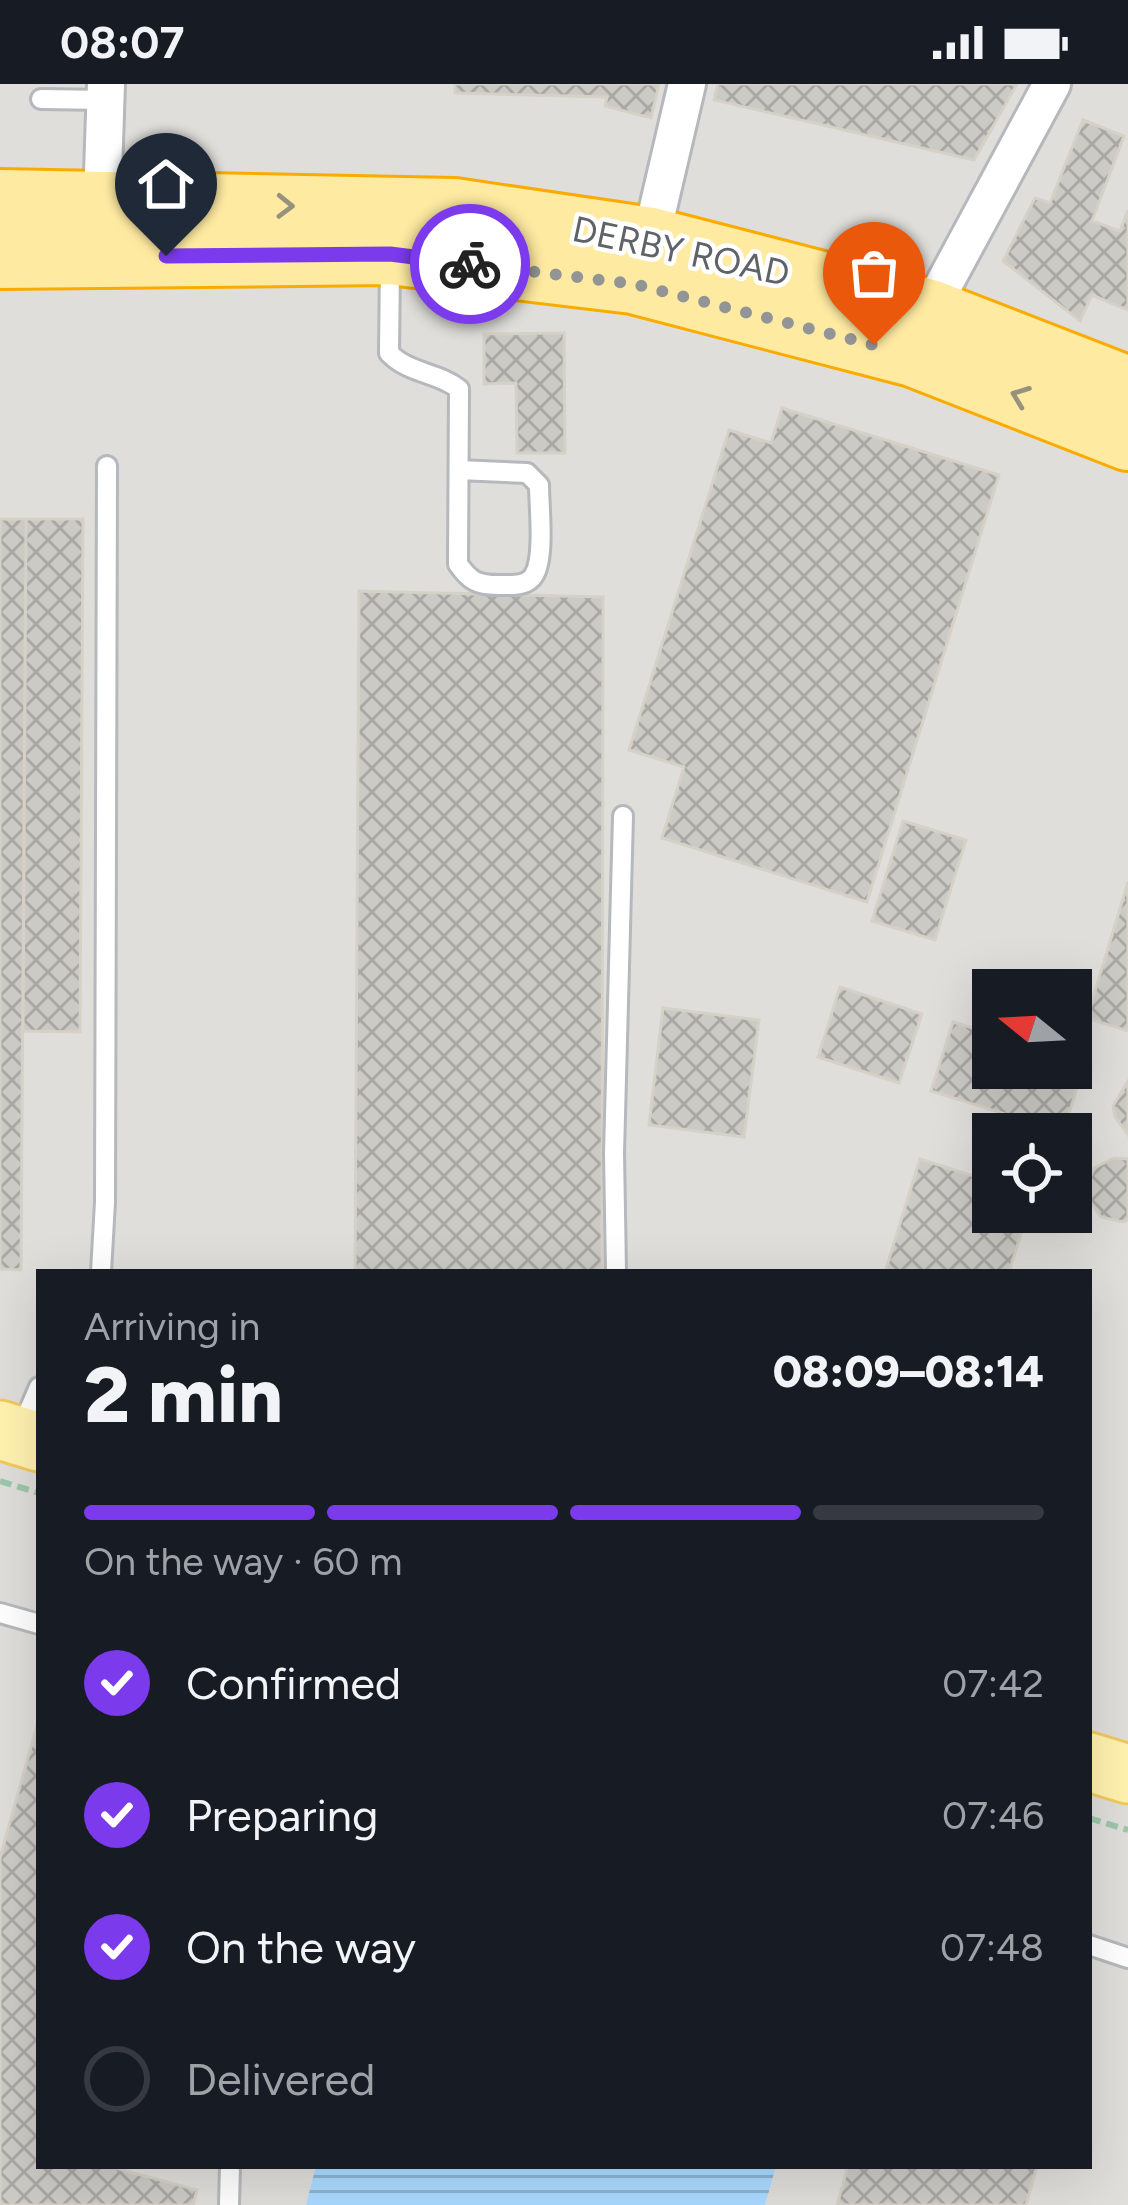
<!DOCTYPE html>
<meta charset="utf-8">
<style>
:root{--surface:#171b24;--page:#242831;--text:#f1f3f6;--muted:#9ea1a6;--line:#363941;--accent:#7c3aed}
body{margin:0;font-family:Figtree,sans-serif;background:var(--page);color:var(--text);height:100vh;display:flex;flex-direction:column;font-size:45px;white-space:nowrap}
*{box-sizing:border-box;margin:0}
p{font-size:39px;color:var(--muted)}
.icon{flex:none;width:66px;height:66px;fill:none;stroke:currentColor;stroke-width:2;stroke-linecap:round;stroke-linejoin:round}
.map{position:relative;flex:1;overflow:hidden}
.side{position:absolute;left:36px;top:1185px;width:1056px;height:900px;display:flex;flex-direction:column;background:var(--surface);border-radius:0px;box-shadow:0 12px 48px #0002}
.side>*{flex:none}
.needle{width:78px;rotate:288deg}
.tools{position:absolute;left:972px;top:885px;display:grid;gap:24px}
.tools a{display:grid;place-items:center;width:120px;height:120px;border-radius:0px;background:var(--surface);box-shadow:0 12px 48px #0002;font-size:60px}
.pin{position:absolute;display:grid;place-items:center;width:102px;height:102px;color:#fff;margin:-123px -51px;border-radius:50% 50% 50% 0;rotate:-45deg;box-shadow:0 0 12px #0007}
.pin .icon{rotate:45deg}
.courier{position:absolute;display:grid;place-items:center;width:120px;height:120px;margin:-60px;border:9px solid #7c3aed;border-radius:50%;background:#fff;color:#222;box-shadow:0 3px 15px #0007}
.headline em{font-style:normal;font-weight:800}
.headline div{display:flex;flex-direction:column-reverse}
.headline{display:flex;align-items:center;justify-content:space-between;height:204px;padding:0 48px}
h1{font-size:78px;font-weight:800;line-height:90px}
.bar{display:grid;grid-template-columns:repeat(4,1fr);gap:18px 12px;align-content:center;height:144px;padding:0 48px}
.bar i{height:15px;border-radius:9px;background:var(--line)}
.bar .selected{background:var(--accent)}
.bar p{grid-column:span 4}
ol{padding:0 48px;list-style:none}
li{display:flex;align-items:center;gap:36px;height:132px}
li p{margin-inline-start:auto}
li .icon{padding:12px;border-radius:50%;background:var(--accent);color:#fff;stroke-width:4}
li:last-child{color:var(--muted)}
li i{width:66px;height:66px;border:6px solid var(--line);border-radius:50%}
.status{display:flex;justify-content:space-between;align-items:center;height:84px;padding:0 60px;background:var(--surface);direction:ltr}
.status svg{height:33px;fill:currentColor}
.map>svg:first-child{display:block}
</style>
<div class="status"><b>08:07</b><svg viewBox="0 0 49 12"><path d="M0 12V9h3v3zM5 12V6h3v6zM10 12V3h3v9zM15 12V0h3v12zM26 1h20v11H26zM47 4h2v5h-2z"/></svg></div>
<div class="map">
<svg width="1128" height="2121" viewBox="0 0 1128 2121">
<defs>
<pattern id="water-rules" width="6" height="5" patternUnits="userSpaceOnUse" patternTransform="scale(3)"><rect width="6" height="5" fill="#aadaff"/><path d="M0 2.5h6" fill="none" stroke="#8eb4d2"/></pattern>
<pattern id="building-cross-hatch" width="8" height="8" patternUnits="userSpaceOnUse" patternTransform="scale(3)"><rect width="8" height="8" fill="#cccac5"/><path d="M0 0l8 8M0 8l8-8" fill="none" stroke="#a9a8a4"/></pattern>
</defs>
<rect width="100%" height="100%" fill="#f1efe8"/>
<path fill="#e0deda" fill-rule="evenodd" d="M0 0H1128V2121H0ZM993 906H1071V984H993ZM993 1050H1071V1128H993ZM39 1188H1089V2082H39Z"/>
<path fill="url(#water-rules)" d="M316 2082H776L765 2121H306Z"/>
<path fill="url(#building-cross-hatch)" stroke="#d6d1c6" stroke-width="3" d="M455 0H659L651 34 605 22 607 13 455 9Z
M718 0H1017L974 76 714 16Z
M1083 36 1124 52 1092 137 1120 147 1128 126V226L1092 211 1080 237 1003 177 1035 114 1050 119Z
M564 249 565 369H517L516 299 484 300V250Z
M782 324 999 391 867 818 662 754 684 683 629 666 729 346 771 359Z
M0 435H26L21 1186 0 1185Z
M26 435H83L80 948 23 947Z
M359 507 603 513 602 1188H355Z
M903 737 966 756 935 856 872 837Z
M1128 798V947L1087 934Z
M840 903 922 930 899 999 818 973Z
M663 924 759 936 744 1053 649 1041Z
M953 938 993 950V984H1071V975L1085 979 1063 1048 931 1007Z
M1128 997V1051L1115 1033 1113 1022Z
M1114 1074 1128 1075V1136L1123 1138 1101 1133 1088 1115 1086 1104 1094 1084Z
M920 1075 993 1098V1128H1028L1009 1188H885Z
M39 1634V2082H108L197 2106 193 2121H0V1774Z
M848 2082H1037L1026 2121H837Z"/>
<g fill="none" stroke-linecap="round" stroke-linejoin="round">
<g stroke="#b5b8bc" stroke-width="24">
<path id="service" d="M41 15 106 16
M390 181 389 269C409 290 438 288 459 305L458 480C470 497 477 501 498 501 511 501 527 503 534 491 545 473 539 422 539 401L527 389 459 386
M101 1188 105 1118 107 382
M616 1188 614 1069 623 732
M20 1347 39 1303
M0 1529 39 1540
M1089 1861 1128 1874
M229 2121 230 2082"/>
</g>
<g stroke="#b5b8bc" stroke-width="42">
<path id="minor" d="M102 118 106 0
M651 154 687 0
M930 226 1052 0"/>
</g>
<g stroke="#f2c960" stroke-width="63">
<path id="primary" d="M0 1346 39 1358
M1089 1678 1128 1690"/>
</g>
<g stroke="#f9ab00" stroke-width="66">
<path id="trunk" d="M0 116 454 125 651 154 930 226 1128 303
M0 174 390 170 633 199 913 272 1128 356"/>
</g>
<path stroke="#9cc7a9" stroke-width="6" stroke-dasharray="12 6" stroke-linecap="butt" d="M0 1397 39 1409
M1089 1734 1128 1746"/>
<use href="#service" stroke="#fff" stroke-width="18"/>
<use href="#minor" stroke="#fff" stroke-width="36"/>
<use href="#primary" stroke="#fff2af" stroke-width="57"/>
<use href="#trunk" stroke="#feeaa1" stroke-width="60"/>
</g>
<defs><path id="oneway-chevron" d="M-2-3.5L2.5 0L-2 3.5" fill="none" stroke-width="1.6" stroke-linecap="round" stroke-linejoin="round" transform="scale(3)"/></defs>
<g stroke="#97927c">
<use href="#oneway-chevron" transform="translate(285 122) rotate(1)"/>
<use href="#oneway-chevron" transform="translate(1020 312) rotate(-159)"/>
</g>
<g fill="none" stroke-linecap="round" stroke-linejoin="round">
<path stroke="#929495" stroke-width="12" stroke-dasharray="0 21.6" d="M470 180 634 200 874 261"/>
<path stroke="#7c3aed" stroke-width="15" d="M166 172 390 170 470 180"/>
</g>
<g text-anchor="middle" dominant-baseline="central" stroke-width="9" stroke-linejoin="round" paint-order="stroke">
<g font-size="36" fill="#5f6368" stroke="#fff">
<text transform="translate(681 167) rotate(12)">DERBY ROAD</text>
</g>
</g>
</svg>
<div class="tools">
<a><svg class="needle" viewBox="-14 -14 28 28"><path d="M0-13l5 13h-10z" fill="#e53935"/><path d="M0 13l5-13h-10z" fill="#9ea1a6"/></svg></a>
<a><svg class="icon" aria-label="locate" viewBox="0 0 24 24"><circle cx="12" cy="12" r="6"/><path d="M12 2v4M12 18v4M2 12h4M18 12h4"/></svg></a>
</div>
<div class="pin" style="left:874px;top:261px;background:#ea580c"><svg class="icon" aria-label="bag" viewBox="0 0 24 24"><path d="M5 8h14l-1 12H6zM9 8a3 3 0 0 1 6 0"/></svg></div>
<div class="pin" style="left:166px;top:172px;background:#1f2937"><svg class="icon" aria-label="home" viewBox="0 0 24 24"><path d="M3 11l9-7 9 7M6 9v11h12V9"/></svg></div>
<div class="courier" style="left:470px;top:180px"><svg class="icon" aria-label="bike" viewBox="0 0 24 24"><circle cx="6" cy="16" r="4"/><circle cx="18" cy="16" r="4"/><path d="M6 16l4-8h5l3 8M10 8l3 8H6M13 5h3"/></svg></div>
<section class="side">
<div class="headline"><div><h1>2 min</h1><p>Arriving in</p></div><em>08:09–08:14</em></div>
<div class="bar"><i class="selected"></i><i class="selected"></i><i class="selected"></i><i></i><p>On the way · 60 m</p></div>
<ol>
<li><svg class="icon" aria-label="check" viewBox="0 0 24 24"><path d="M5 12l5 5 9-10"/></svg>Confirmed<p>07:42</p></li>
<li><svg class="icon" aria-label="check" viewBox="0 0 24 24"><path d="M5 12l5 5 9-10"/></svg>Preparing<p>07:46</p></li>
<li><svg class="icon" aria-label="check" viewBox="0 0 24 24"><path d="M5 12l5 5 9-10"/></svg>On the way<p>07:48</p></li>
<li><i></i>Delivered</li>
</ol>
</section>
</div>
